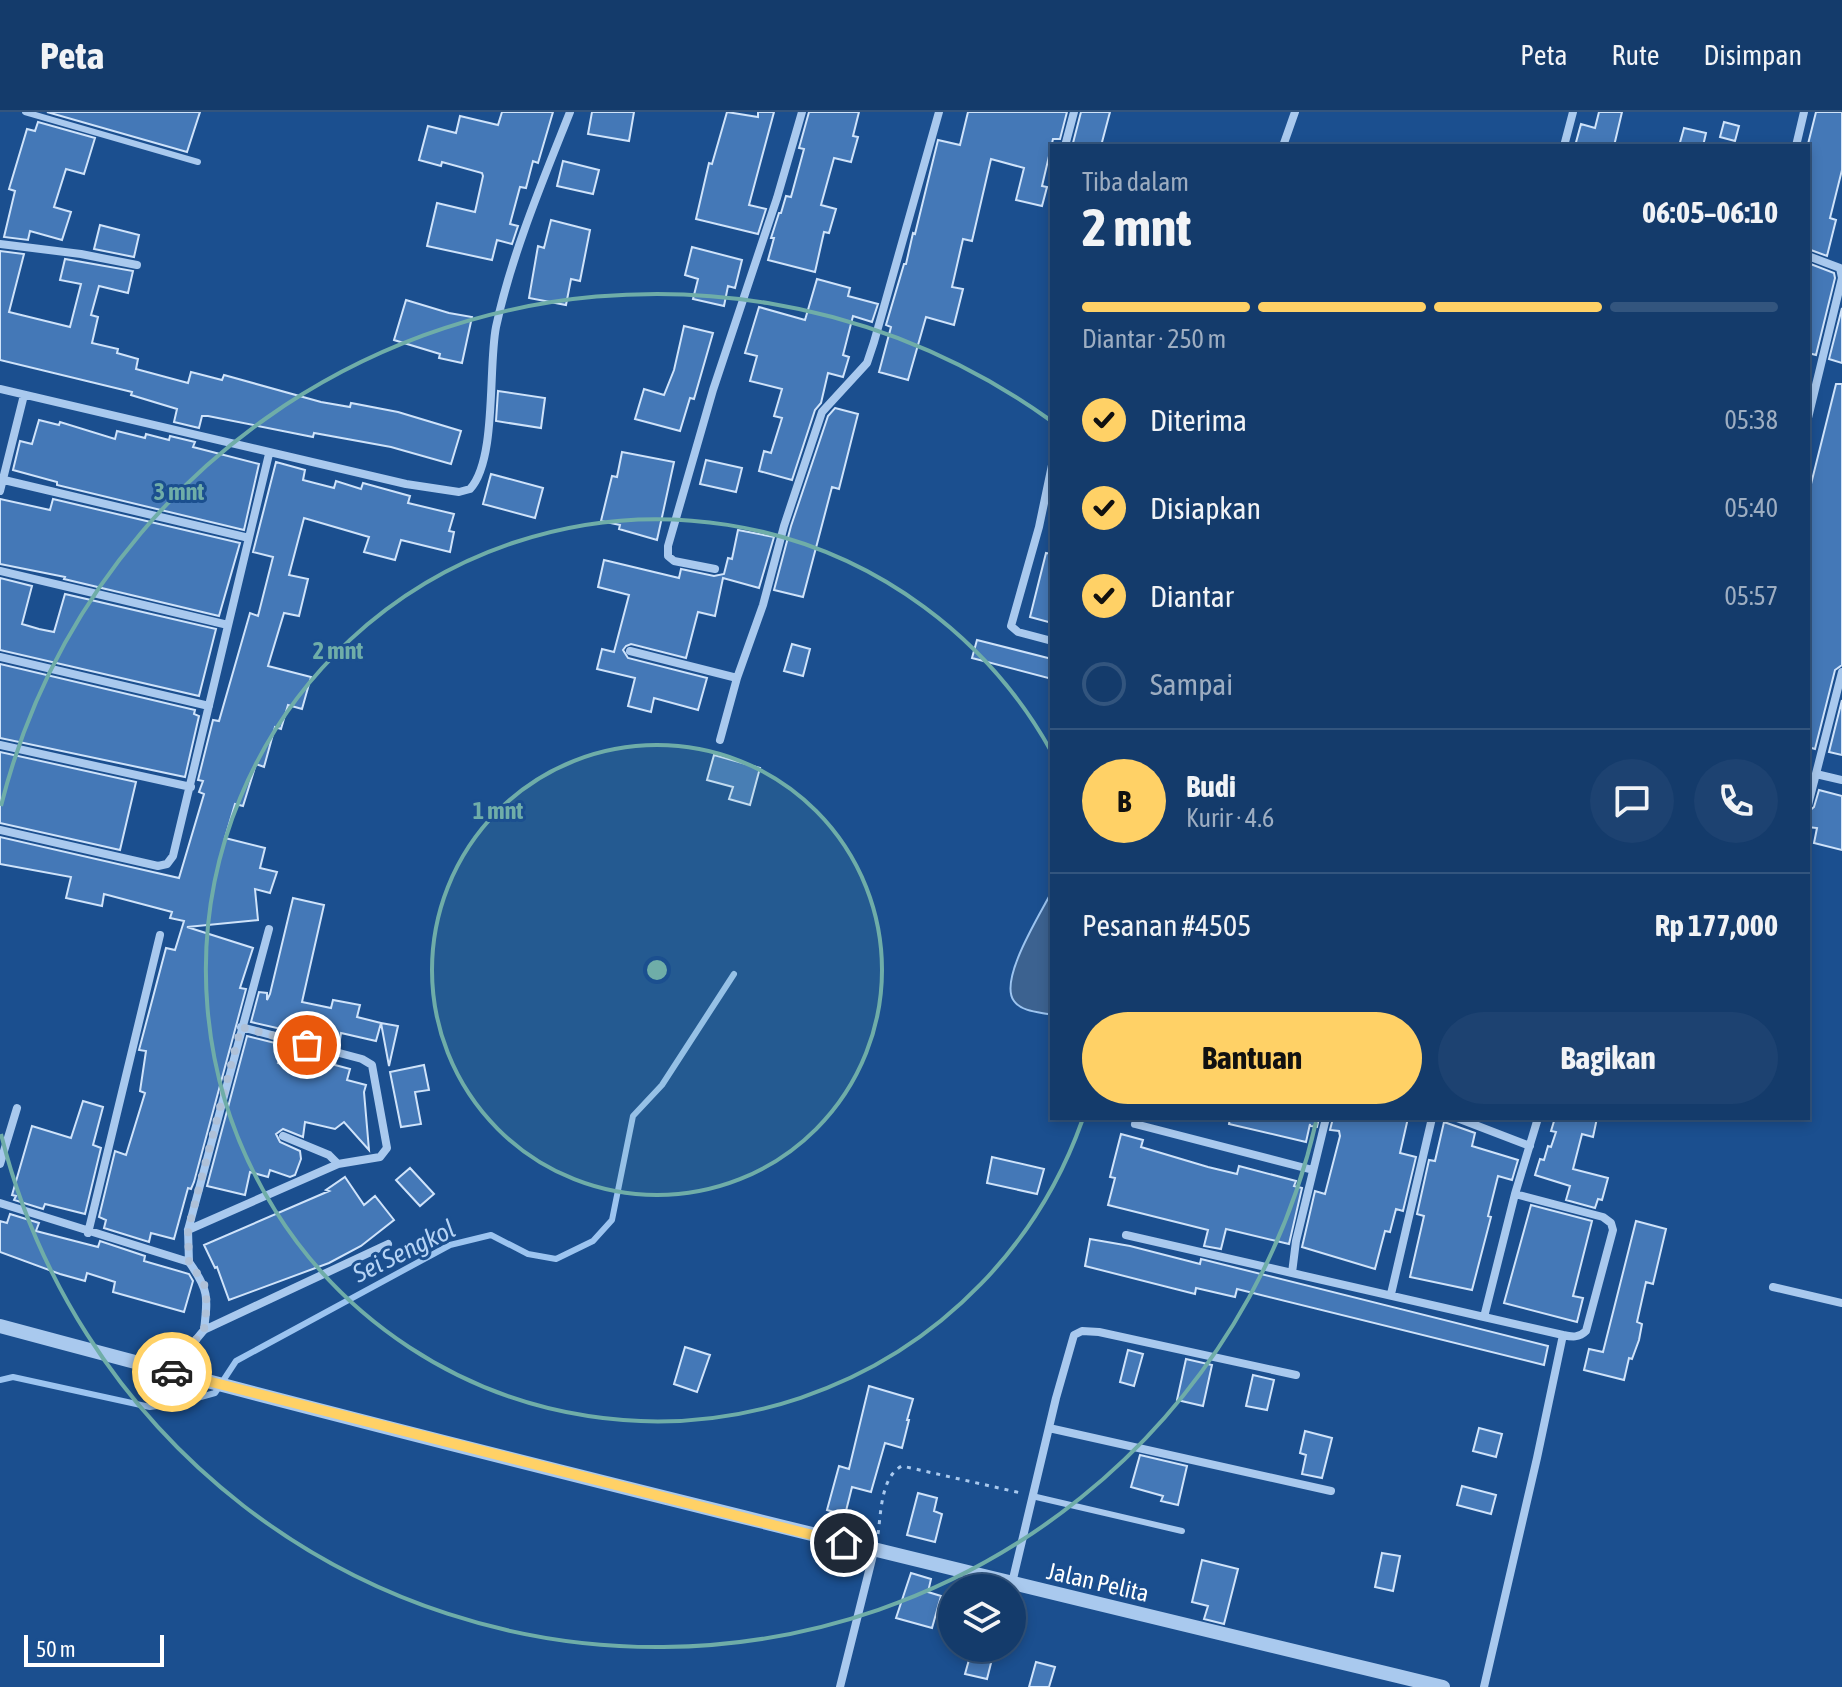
<!DOCTYPE html>
<html lang="id">
<meta charset="utf-8">
<style>
:root{--surface:#143b6b;--page:#1d4271;--text:#f1f3f6;--muted:#9dadc1;--line:#33557e;--accent:#ffd166}
body{margin:0;font-family:"Asap Condensed",sans-serif;background:var(--page);color:var(--text);height:100vh;display:flex;flex-direction:column;font-size:30px;white-space:nowrap}
*{box-sizing:border-box;margin:0}
p{font-size:26px;color:var(--muted)}
.icon{flex:none;width:44px;height:44px;fill:none;stroke:currentColor;stroke-width:2;stroke-linecap:round;stroke-linejoin:round}
.map{position:relative;flex:1;overflow:hidden}
.details{position:absolute;left:1050px;top:32px;width:760px;height:976px;display:flex;flex-direction:column;background:var(--surface);border-radius:0px;box-shadow:0 4px 12px #0003,0 0 0 2px var(--line)}
.details>*{flex:none}
.fabs{position:absolute;left:938px;top:1462px;display:grid;gap:16px}
.fabs a{display:grid;place-items:center;width:88px;height:88px;border-radius:50%;background:var(--surface);box-shadow:0 4px 12px #0003,0 0 0 2px var(--line);font-size:40px}
.scale{position:absolute;left:24px;bottom:20px;width:140px;box-sizing:border-box;padding-left:8px;border:4px solid #fff;border-top:0;font-size:22px;line-height:28px;white-space:nowrap;color:#fff;-webkit-text-stroke:6px #1b4f8f;paint-order:stroke}
.pin{position:absolute;display:grid;place-items:center;width:68px;height:68px;color:#fff;margin:-34px;border:4px solid #fff;border-radius:50%;box-shadow:0 2px 8px #0007}
.courier{position:absolute;display:grid;place-items:center;width:80px;height:80px;margin:-40px;border:6px solid #ffd166;border-radius:50%;background:#fff;color:#222;box-shadow:0 2px 10px #0007}
.summary em{font-style:normal;font-weight:700}
.summary div{display:flex;flex-direction:column-reverse}
.summary{display:flex;align-items:center;justify-content:space-between;height:136px;padding:0 32px}
h1{font-size:52px;font-weight:700;line-height:60px}
.bar{display:grid;grid-template-columns:repeat(4,1fr);gap:12px 8px;align-content:center;height:96px;padding:0 32px}
.bar i{height:10px;border-radius:6px;background:var(--line)}
.bar .on{background:var(--accent)}
.bar p{grid-column:span 4}
.line{display:flex;align-items:center;gap:20px;padding:0 32px;border-top:2px solid var(--line)}
.line div{flex:1}
.round{display:grid;place-items:center;flex:none;width:84px;height:84px;border-radius:42px;background:var(--page)}
ol{padding:0 32px;list-style:none}
li{display:flex;align-items:center;gap:24px;height:88px}
li p{margin-inline-start:auto}
li .icon{padding:8px;border-radius:50%;background:var(--accent);color:#111;stroke-width:4}
li:last-child{color:var(--muted)}
li i{width:44px;height:44px;border:4px solid var(--line);border-radius:50%}
.button{display:flex;gap:16px;margin-top:auto;padding:16px 32px}
.button a{flex:1;height:92px;border-radius:48px;background:var(--accent);color:#111;font-size:32px;font-weight:700;line-height:92px;text-align:center}
.button a+a{background:var(--page);color:var(--text)}
header{display:flex;align-items:center;gap:48px;box-sizing:border-box;height:112px;padding:0 40px;background:var(--surface);border-bottom:2px solid var(--line)}
header strong{font-size:38px}
nav{display:flex;gap:44px;margin-inline-start:auto;font-size:28px}
.map>svg:first-child{display:block}
</style>
<header>
<strong>Peta</strong>
<nav><a>Peta</a><a>Rute</a><a>Disimpan</a></nav>
</header>
<div class="map">
<svg width="1842" height="1575" viewBox="0 0 1842 1575">
<rect width="100%" height="100%" fill="#1b4f8f"/>
<path fill="#3c6290" stroke="#9cc4f0" stroke-width="2" d="M1052 779V902H1048C1037 900 1021 899 1014 889 998 868 1041 801 1052 779Z"/>
<g fill="none" stroke-linecap="round" stroke-linejoin="round">
<path stroke="#9cc4f0" stroke-width="6" d="M0 1268 13 1265 150 1295 179 1291 215 1281 236 1249 450 1133 491 1123 528 1142 556 1147 593 1129 612 1108 633 1004 662 973 734 862"/>
</g>
<path fill="#4478b7" stroke="#cfe3fa" stroke-width="2" d="M47 0H200L187 40Z
M502 0H553L538 51 533 49 526 76 520 75 510 112 518 114 512 132 497 128 492 148 427 134 437 91 475 100 483 64 482 61 442 50 441 54 419 48 428 14 456 21 460 4 498 13Z
M592 0H634L629 29 588 22Z
M727 0 758 5V0H774L749 93 766 97 758 122 696 107 709 51 712 52Z
M809 0H859L853 24 858 25 851 50 834 46 821 93 836 97 829 121 824 120 815 160 768 148 774 126H771L779 101H781L786 84 791 85 804 37 799 36Z
M968 0H1067L1060 27H1053L1042 74 1047 75 1042 94 1016 88 1024 56 991 47 972 129 963 127 952 175 963 177 954 213 926 205 908 268 879 260 891 215 886 213 904 152H906L913 121 915 122 938 28 960 33Z
M1081 0H1110L1101 34 1073 31Z
M1599 0H1622L1614 34H1575L1581 12 1595 16Z
M1816 0H1842V58L1830 106 1836 108 1827 144 1808 137V32Z
M38 10 95 26 84 62 66 57 54 95 71 100 62 128 30 119 28 128 4 125 15 79 9 77 27 17 35 19Z
M1724 10 1739 14 1735 29 1720 25Z
M1684 16 1706 21 1703 34H1679Z
M563 49 599 58 593 82 557 74Z
M551 108 590 118 580 169 571 167 566 193 529 186 538 134 544 136Z
M100 113 139 123 134 145 94 137Z
M692 135 742 148 735 176 728 174 724 194 693 187 698 167 685 163Z
M0 139 24 142 9 200 70 215 81 172 60 168 65 147 133 159 128 181 99 174 91 203 98 205 92 231 118 237 117 241 138 247 136 257 188 271 191 260 222 268 224 263 321 290 350 295 351 291 398 300 461 319 451 352 391 335 314 321 313 325 208 304H202L199 316 174 310 177 297 131 283 132 280 0 248Z
M1808 151 1834 161 1835 166 1816 243 1808 241Z
M817 167 850 176 848 184 878 192 872 210 853 204 843 243 849 245 843 265 828 261 821 291 815 298 792 368 759 359 764 339 771 341 782 306 774 304 782 277 750 269 757 244 745 241 759 195 805 208Z
M406 188 449 201 472 205 462 251 439 246 440 242 394 228Z
M1842 196V251L1829 247Z
M684 214 713 221 694 287 690 286 680 319 635 307 644 277 664 283 674 258Z
M1836 272H1842V553L1835 558 1815 637 1808 635V384Z
M498 279 545 286 541 316 496 309Z
M835 296 858 302 839 377 832 375 803 485 774 478 791 414 828 304Z
M39 308 59 313 60 310 115 327 117 319 145 326 146 322 169 328 170 324 195 330 193 335 259 352 244 418 57 373V370L13 358 20 329 32 332Z
M622 340 674 350 657 428 619 417 620 413 601 409 612 364 617 365Z
M706 348 742 356 736 380 700 372Z
M276 350 305 358 303 368 334 376 336 369 361 377 363 371 410 384 408 391 454 402 449 419 454 420 450 440 401 428 395 448 364 440 369 425 304 406 289 463 308 467 299 504 284 501 268 554 311 565 302 597 288 593 281 617 275 615 264 655 256 652 243 694 235 692 225 726 265 736 260 756 277 760 270 781 255 777 258 808 187 815 253 836 240 876 246 877 194 1070 191 1077 188 1076 174 1127 151 1121 149 1130 104 1116 106 1108 99 1105 115 1039 126 1043 145 981 140 979 146 939 139 938 166 836 175 838 184 809 170 806 172 800 104 782 102 794 66 786 71 765 0 752V725L179 766 204 682 199 680 203 669 198 668 213 608 219 609 250 501 258 504 273 445 253 440Z
M491 362 543 376 535 406 483 392Z
M0 387 50 398 53 387 240 431 219 504 64 467 65 465 0 452Z
M738 418 774 425 759 476 723 466 715 504 698 500 686 546 631 532 626 534 623 538 628 546 707 566 698 598 654 586 651 600 628 594 635 566 597 557 602 537 614 540 629 483 598 475 604 448 679 466 681 457 714 464 724 462 728 446 732 447Z
M1046 441 1052 442V511L1030 505Z
M0 466 32 474 22 512 39 517 54 520 65 482 216 517 199 584 0 538Z
M977 528 1052 547V567L972 546Z
M792 532 810 537 803 564 784 559Z
M0 552 195 598 194 602 199 604 185 665 0 626Z
M1842 588V643L1829 640Z
M0 640 136 670 120 738 0 711Z
M714 643 760 656 750 693 729 687 733 675 707 668Z
M1819 678 1842 684V738L1814 731 1817 716 1808 715V700L1814 695Z
M293 786 324 793 302 890 331 896 333 888 360 893 357 905 381 911 376 929 341 921 339 934 324 930 325 927 251 910 259 880 267 881V888L270 882Z
M381 911 398 914 389 954Z
M247 924 283 933 278 951 317 961 321 943 336 947 335 953 350 957 347 968 366 973 364 980 369 1038 344 1010 335 1017 305 1010 303 1025 283 1017 276 1022 280 1030 300 1039 301 1047 295 1063 290 1065 270 1058 268 1065 250 1060 245 1083 207 1074Z
M424 953 429 978 415 980 421 1012 401 1015 390 960Z
M83 989 103 995 93 1033 101 1036 85 1102 45 1092 43 1097 14 1088 16 1084 12 1083 32 1014 71 1026Z
M1230 1006H1319L1317 1015 1310 1014V1012L1306 1030 1229 1012Z
M1333 1006H1408L1400 1041 1416 1045 1403 1099 1396 1097 1390 1120 1385 1119 1375 1157 1302 1135 1315 1079 1325 1082 1340 1024 1339 1019 1330 1018Z
M1555 1006H1597L1593 1025 1582 1022 1573 1057 1608 1066 1602 1088 1598 1087 1595 1096 1566 1088 1570 1074 1535 1063 1540 1047 1544 1048 1548 1034 1551 1035 1556 1020 1551 1019Z
M1444 1010 1475 1021 1472 1034 1518 1048 1512 1068 1498 1064 1488 1104 1491 1105 1472 1178 1410 1165 1424 1104 1417 1102 1429 1048 1435 1049Z
M1121 1022 1143 1028 1141 1035 1208 1055 1237 1062 1239 1054 1296 1069 1294 1074 1302 1076 1289 1132 1226 1117 1221 1137 1204 1134 1208 1118 1108 1093 1115 1066 1110 1065Z
M992 1045 1044 1057 1037 1082 987 1071Z
M410 1056 434 1082 420 1094 396 1068Z
M345 1065 364 1093 375 1084 394 1108 361 1134 329 1151 229 1188 217 1155 215 1156 204 1133 329 1079 326 1078Z
M1531 1093 1592 1109 1573 1184 1583 1186 1577 1210 1504 1191Z
M10 1102 39 1111 36 1119 98 1135 100 1129 145 1144 144 1149 189 1162 193 1169 184 1200 113 1180 115 1170 87 1161 85 1169 60 1162 0 1140V1109L7 1111Z
M1636 1109 1666 1117 1653 1172 1646 1170 1637 1210 1642 1212 1639 1228 1632 1247 1629 1246 1624 1268 1584 1258 1589 1237 1603 1240Z
M1090 1127 1130 1134 1200 1152 1201 1147 1217 1151 1548 1234 1544 1253 1237 1177 1235 1185 1196 1176 1195 1182 1085 1154Z
M685 1235 710 1243 697 1280 674 1272Z
M1128 1238 1143 1242 1134 1274 1120 1270Z
M1186 1247 1212 1253 1203 1294 1177 1288Z
M1253 1263 1274 1268 1267 1298 1246 1294Z
M869 1274 913 1287 907 1308H909L902 1336 885 1331 871 1380 852 1375 845 1403 827 1398 839 1354 849 1357Z
M1479 1316 1502 1322 1496 1345 1473 1339Z
M1305 1319 1332 1326 1322 1366 1302 1362 1306 1343 1300 1341Z
M1140 1343 1187 1354 1178 1393 1161 1389 1163 1384 1131 1375Z
M1462 1374 1496 1383 1491 1402 1457 1393Z
M918 1381 937 1386 934 1399 942 1402 935 1430 907 1423Z
M1382 1441 1400 1444 1393 1479 1375 1475Z
M1202 1448 1238 1457 1224 1512 1204 1507 1208 1494 1192 1490Z
M911 1461 931 1467 928 1480 941 1484 932 1516 896 1506Z
M972 1537 993 1543 987 1567 965 1562Z
M1036 1550 1055 1555 1049 1575H1029Z"/>
<g fill="none" stroke-linecap="round" stroke-linejoin="round">
<path stroke="#a9c9ee" stroke-width="3" stroke-dasharray="4 6" stroke-linecap="butt" d="M878 1422C881 1401 881 1364 902 1354L1021 1381"/>
<path stroke="#a9c9ee" stroke-width="6" d="M25 0 198 50
M1032 1384 1182 1419"/>
<path stroke="#a9c9ee" stroke-width="8" d="M1065 34 1074 0
M1283 34 1295 0
M1564 34 1573 0
M1796 34 1804 0
M0 132 81 142 137 153
M1808 144 1840 156 1842 166 1808 306
M0 277 406 372 459 380 470 377C497 348 488 255 496 215 511 144 543 68 570 0
M1052 353 1039 415 1011 514 1018 520 1052 529
M4 368 249 426
M0 379 24 283
M715 457 674 449 668 444V434L713 278 777 86 802 0
M0 459 228 513
M630 539 737 566
M0 545 209 594
M720 628 737 566 763 493 784 414 822 300 867 251 874 230 939 0
M0 633 191 675
M1816 662 1842 668
M1808 693 1842 560
M0 718 158 754 167 752 173 744 269 342
M241 915 362 947 372 953 387 1036 380 1045 338 1052 329 1043 283 1024
M1326 1006 1296 1129 1292 1161 1484 1205 1515 1082 1603 1105 1611 1111 1613 1118 1586 1219C1579 1226 1572 1225 1563 1223L1537 1346 1484 1575
M1457 1006 1530 1034
M1135 1012 1313 1058
M0 1052 17 996
M1515 1082 1538 1006
M0 1091 189 1150C209 1178 208 1185 204 1218
M188 1118 338 1052
M88 1121 160 823
M1126 1123 1292 1161
M189 1150 188 1118 269 817
M1773 1175 1842 1191
M1391 1182 1432 1006
M1484 1205 1563 1223
M170 1259 204 1218 388 1132
M1049 1316 1331 1379
M1012 1471 1056 1286 1074 1223 1082 1219 1099 1220 1296 1263
M840 1575 874 1439"/>
<path stroke="#a9c9ee" stroke-width="14" d="M0 1214C479 1343 961 1459 1443 1575"/>
</g>
<g fill="none" stroke-linecap="round" stroke-linejoin="round">
<path stroke="#afc1d8" stroke-width="8" stroke-dasharray="0 14.4" d="M172 1260 170 1259 204 1218 207 1192 204 1171 189 1150 188 1118 241 915 307 933"/>
<path stroke="#ffd166" stroke-width="10" d="M172 1260 844 1431"/>
</g>
<circle cx="657" cy="858" r="225" fill="#6fada8" fill-opacity=".12"/>
<g fill="none" stroke="#6fada8" stroke-width="4">
<circle cx="657" cy="858" r="225"/>
<path d="M1082 1009A451 451 0 1 1 1051 639"/>
<path d="M1316 1010A676 676 0 0 1 1 1022M1 694A676 676 0 0 1 1050 308"/>
</g>
<g text-anchor="middle" dominant-baseline="central" stroke-width="6" stroke-linejoin="round" paint-order="stroke">
<g font-size="24" fill="#fff" stroke="#1b4f8f">
<text transform="translate(1098 1470) rotate(13)">Jalan Pelita</text>
</g>
<g font-size="26" font-style="italic" fill="#b5d3f5" stroke="#1b4f8f">
<text transform="translate(404 1139) rotate(-26)">Sei Sengkol</text>
</g>
</g>
<circle cx="657" cy="858" r="12" fill="#6fada8" stroke="#1b4f8f" stroke-width="4"/>
<g font-size="24" text-anchor="middle" font-weight="bold" fill="#6fada8" stroke="#1b4f8f" stroke-width="6" stroke-linejoin="round" paint-order="stroke">
<text x="179" y="388">3 mnt</text>
<text x="338" y="547">2 mnt</text>
<text x="498" y="707">1 mnt</text>
</g>
</svg>
<div class="fabs">
<a><svg class="icon" aria-label="layers" viewBox="0 0 24 24"><path d="M12 4l9 5-9 5-9-5zM3 14l9 5 9-5"/></svg></a>
</div>
<div class="scale">50 m</div>
<div class="pin" style="left:307px;top:933px;background:#ea580c"><svg class="icon" aria-label="bag" viewBox="0 0 24 24"><path d="M5 8h14l-1 12H6zM9 8a3 3 0 0 1 6 0"/></svg></div>
<div class="pin" style="left:844px;top:1431px;background:#1f2937"><svg class="icon" aria-label="home" viewBox="0 0 24 24"><path d="M3 11l9-7 9 7M6 9v11h12V9"/></svg></div>
<div class="courier" style="left:172px;top:1260px"><svg class="icon" aria-label="car" viewBox="0 0 24 24"><path d="M5 17H2v-5l4-1 3-4h7l3 4 3 1v5h-3M9 17h6M6 11h13"/><circle cx="7" cy="17" r="2"/><circle cx="17" cy="17" r="2"/></svg></div>
<section class="details">
<div class="summary"><div><h1>2 mnt</h1><p>Tiba dalam</p></div><em>06:05–06:10</em></div>
<div class="bar"><i class="on"></i><i class="on"></i><i class="on"></i><i></i><p>Diantar · 250 m</p></div>
<ol>
<li><svg class="icon" aria-label="check" viewBox="0 0 24 24"><path d="M5 12l5 5 9-10"/></svg>Diterima<p>05:38</p></li>
<li><svg class="icon" aria-label="check" viewBox="0 0 24 24"><path d="M5 12l5 5 9-10"/></svg>Disiapkan<p>05:40</p></li>
<li><svg class="icon" aria-label="check" viewBox="0 0 24 24"><path d="M5 12l5 5 9-10"/></svg>Diantar<p>05:57</p></li>
<li><i></i>Sampai</li>
</ol>
<div class="line" style="height:144px"><b class="round" style="background:var(--accent);color:#111">B</b><div><b>Budi</b><p>Kurir · 4.6</p></div><a class="round"><svg class="icon" aria-label="chat" viewBox="0 0 24 24"><path d="M4 5h16v11H9l-5 4z"/></svg></a><a class="round"><svg class="icon" aria-label="phone" viewBox="0 0 24 24"><path d="M5 4h4l2 5-3 2q2 4 5 5l2-3 5 2v4C11 20 4 13 5 4z"/></svg></a></div>
<div class="line" style="height:104px"><div>Pesanan #4505</div><b>Rp 177,000</b></div>
<div class="button"><a>Bantuan</a><a>Bagikan</a></div>
</section>
</div>
